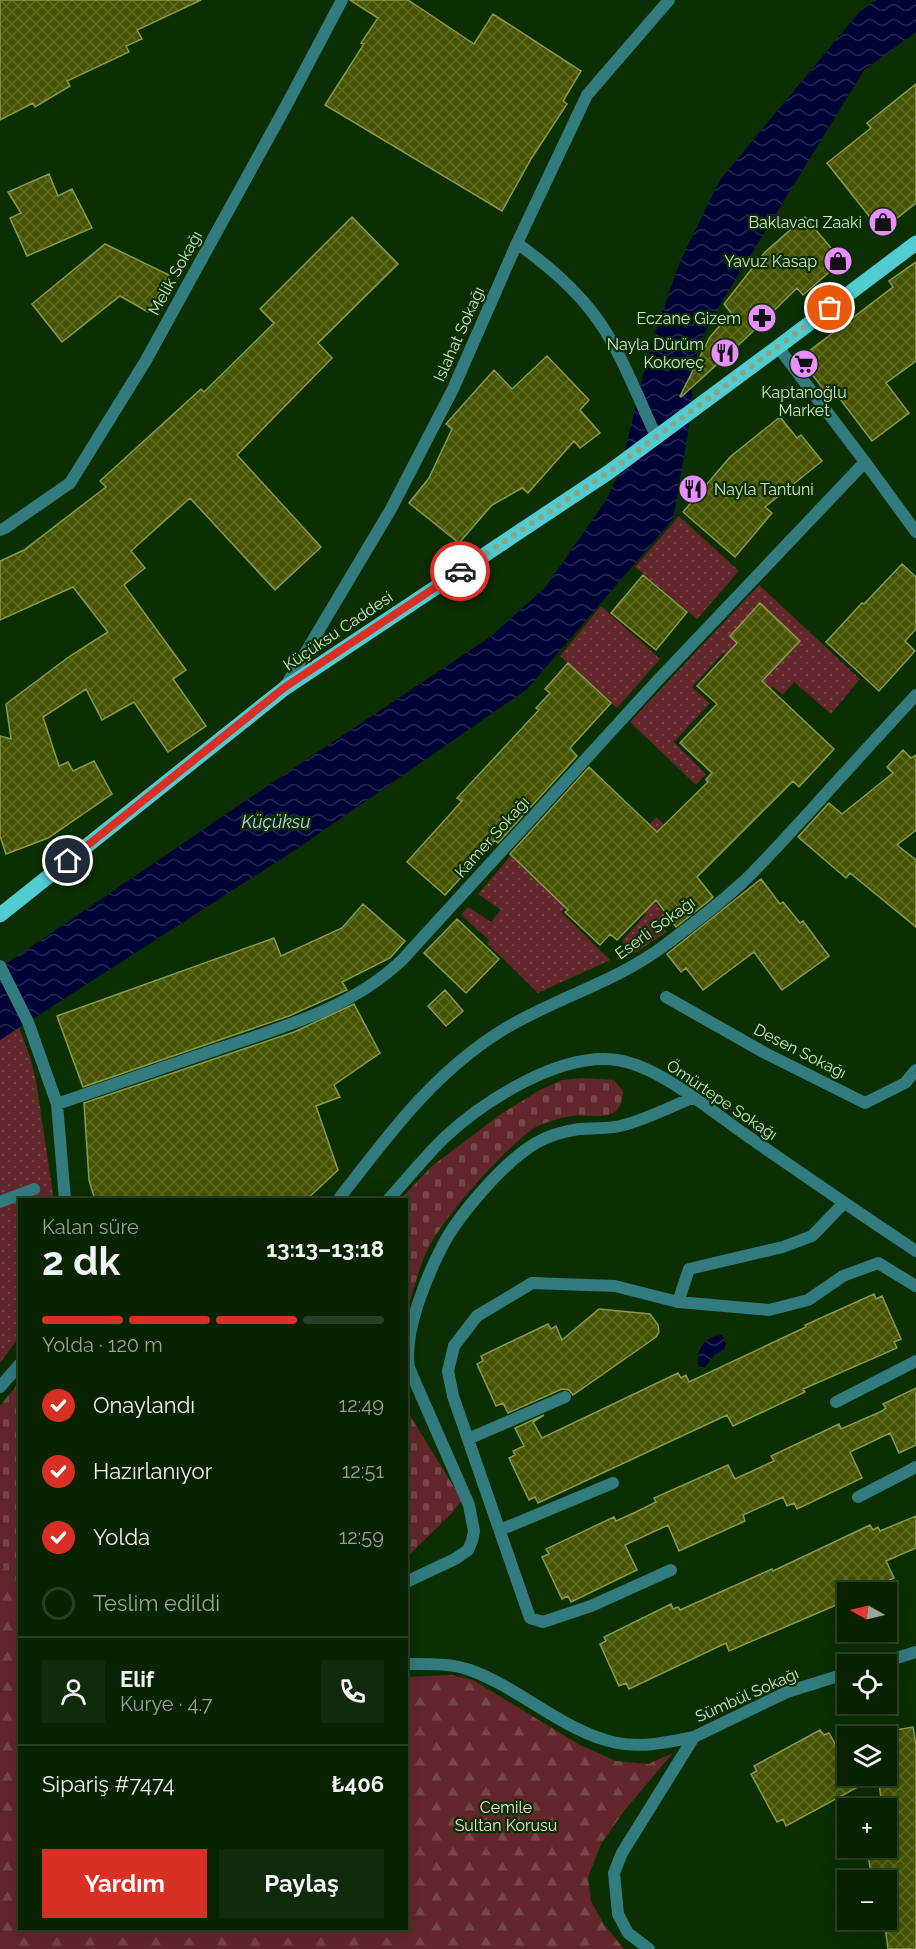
<!DOCTYPE html>
<html lang="tr">
<meta charset="utf-8">
<style>
:root{--surface:#082202;--page:#112a0c;--text:#f1f3f6;--muted:#98a499;--line:#293f24;--accent:#d93025}
body{margin:0;font-family:Raleway,sans-serif;background:var(--page);color:var(--text);height:100vh;display:flex;flex-direction:column;font-size:22px;white-space:nowrap}
*{box-sizing:border-box;margin:0}
p{font-size:20px;color:var(--muted)}
.icon{flex:none;width:33px;height:33px;fill:none;stroke:currentColor;stroke-width:2;stroke-linecap:round;stroke-linejoin:round}
.map{position:relative;flex:1;overflow:hidden}
.panel{position:absolute;left:18px;top:1198px;width:390px;height:732px;display:flex;flex-direction:column;background:var(--surface);border-radius:0px;box-shadow:0 6px 24px #0002,0 0 0 2px var(--line)}
.panel>*{flex:none}
.needle{width:39px;rotate:278deg}
.tools{position:absolute;left:837px;top:1582px;display:grid;gap:12px}
.tools a{display:grid;place-items:center;width:60px;height:60px;border-radius:0px;background:var(--surface);box-shadow:0 6px 24px #0002,0 0 0 2px var(--line);font-size:30px}
.pin{position:absolute;display:grid;place-items:center;width:51px;height:51px;color:#fff;margin:-26px;border:3px solid #fff;border-radius:50%;box-shadow:0 2px 6px #0007}
.courier{position:absolute;display:grid;place-items:center;width:60px;height:60px;margin:-30px;border:4px solid #d93025;border-radius:50%;background:#fff;color:#222;box-shadow:0 2px 8px #0007}
.head em{font-style:normal;font-weight:700}
.head div{display:flex;flex-direction:column-reverse}
.head{display:flex;align-items:center;justify-content:space-between;height:102px;padding:0 24px}
h1{font-size:39px;font-weight:700;line-height:45px}
.bar{display:grid;grid-template-columns:repeat(4,1fr);gap:9px 6px;align-content:center;height:72px;padding:0 24px}
.bar i{height:8px;border-radius:4px;background:var(--line)}
.bar .on{background:var(--accent)}
.bar p{grid-column:span 4}
.line{display:flex;align-items:center;gap:15px;padding:0 24px;border-top:2px solid var(--line)}
.line div{flex:1}
.round{display:grid;place-items:center;flex:none;width:63px;height:63px;border-radius:0px;background:var(--page)}
ol{padding:0 24px;list-style:none}
li{display:flex;align-items:center;gap:18px;height:66px}
li p{margin-inline-start:auto}
li .icon{padding:6px;border-radius:50%;background:var(--accent);color:#fff;stroke-width:4}
li:last-child{color:var(--muted)}
li i{width:33px;height:33px;border:3px solid var(--line);border-radius:50%}
.action{display:flex;gap:12px;margin-top:auto;padding:12px 24px}
.action a{flex:1;height:69px;border-radius:0px;background:var(--accent);color:#fff;font-size:24px;font-weight:700;line-height:69px;text-align:center}
.action a+a{background:var(--page);color:var(--text)}
.map>svg:first-child{display:block}
</style>
<div class="map">
<svg width="916" height="1949" viewBox="0 0 916 1949">
<defs>
<pattern id="forest-firs" width="22" height="20" patternUnits="userSpaceOnUse" patternTransform="scale(1.5)"><rect width="22" height="20" fill="#62272a"/><path d="M5 1l3.5 6h-7zM16 11l3.5 6h-7z" fill="#774647"/></pattern>
<pattern id="cemetery-stones" width="16" height="16" patternUnits="userSpaceOnUse" patternTransform="scale(1.5)"><rect width="16" height="16" fill="#62272a"/><path d="M2 7V4a2 2 0 0 1 4 0v3zM10 15v-3a2 2 0 0 1 4 0v3z" fill="#774647"/></pattern>
<pattern id="garden-dots" width="8" height="8" patternUnits="userSpaceOnUse" patternTransform="scale(1.5)"><rect width="8" height="8" fill="#62272a"/><path d="M2 2h.1M6 6h.1" fill="none" stroke="#774647" stroke-width="1.8" stroke-linecap="round"/></pattern>
<pattern id="water-waves" width="16" height="10" patternUnits="userSpaceOnUse" patternTransform="scale(1.5)"><rect width="16" height="10" fill="#000335"/><path d="M0 5q4-4 8 0t8 0" fill="none" stroke="#242851"/></pattern>
<pattern id="building-cross-hatch" width="8" height="8" patternUnits="userSpaceOnUse" patternTransform="scale(1.5)"><rect width="8" height="8" fill="#465300"/><path d="M0 0l8 8M0 8l8-8" fill="none" stroke="#606c24"/></pattern>
</defs>
<rect width="100%" height="100%" fill="#0b2e03"/>
<path fill="url(#forest-firs)" d="M0 1563 19 1585 20 1929H406L407 1677 452 1675 473 1680 580 1745 616 1761 648 1764 673 1753 624 1811 601 1844 588 1877 591 1901 603 1923 624 1949H0Z"/>
<path fill="url(#cemetery-stones)" d="M582 1078 614 1080 623 1091C621 1126 596 1113 571 1116 560 1118 546 1122 536 1127 508 1144 440 1221 427 1251 418 1270 413 1292 407 1312L406 1200H400L432 1166 501 1114 540 1090 562 1080Z
M19 1382V1585L0 1563V1406Z
M406 1409 462 1500 452 1513 407 1557Z"/>
<path fill="url(#garden-dots)" d="M679 516 739 571 697 619 635 567Z
M759 585 860 679 831 714 794 682 783 695 772 686 767 692 723 653 692 687 710 703 674 742 706 774 696 785 630 722Z
M601 606 660 659 617 708 560 656Z
M552 807 612 865 656 817 674 834 629 868 668 919 661 925 667 932 632 955 622 941 646 914 602 871 561 912 610 960 538 993 487 943 489 940 461 915 468 907 491 922 501 910 478 894Z
M19 1027 30 1057 36 1081 54 1200H20L19 1337 0 1363V1040Z"/>
<path fill="url(#water-waves)" d="M877 0H916V32L864 70 721 303 701 340 695 361 688 432 673 519 527 689 295 850 0 1040V968L279 778 489 638 545 588 605 502 620 472 649 351 680 262 720 180 861 10Z
M722 1335 726 1344 724 1349 714 1355 705 1367H699C695 1350 704 1337 722 1335Z"/>
<path fill="url(#building-cross-hatch)" stroke="#899a51" stroke-width="1.5" d="M0 0H201L137 30 142 39 126 46 129 52 67 81 70 86 35 107 33 103 0 120Z
M350 0H408L474 44 493 14 581 71 563 101 567 104 531 159 502 211 325 105 364 44 361 43 378 18Z
M916 84V203L881 231 827 163 871 128 867 123Z
M49 174 58 196 72 189 92 228 27 256 10 218 21 213 8 192Z
M352 217 398 264 318 343 332 358 237 455 321 547 275 590 190 498 131 551 145 568 124 585 186 670 173 679 206 726 168 752 134 702 102 720 86 689 43 717 59 766 68 762 73 771 94 761 112 794 48 838 6 854 0 836V736L11 739 6 704 70 656 108 632 73 587 0 620V561L24 550 106 487 100 481 201 389 204 392 274 323 260 309Z
M805 217 842 261 803 295 797 288 745 339 681 397 680 396 710 337 731 313 724 304 765 252Z
M105 244 169 275 148 312 120 296 62 342 32 304Z
M916 262V361L886 383 909 413 872 441 837 395 831 399 811 373 815 370 804 355 893 287 889 281Z
M547 356 589 400 580 410 600 433 580 448 574 441 528 493 522 488 492 505 459 543 409 503 429 478 452 429 446 424 494 370 512 389Z
M780 417 797 438 801 435 822 461 765 507 772 513 735 557 683 512 730 457Z
M902 564 916 577V629L905 641 915 651 879 691 826 642 862 603 864 604Z
M643 575 687 612 656 650 611 613Z
M760 603 800 641 762 681 834 749 799 787 793 781 697 877 713 897 710 900 676 927 656 900 617 940 610 934 600 945 565 912 568 910 510 854 589 767 657 832 708 782 706 779 712 773 680 743 717 704 697 686 737 643 730 636Z
M568 663 611 703 570 748 577 756 498 843 495 840 445 895 407 862 462 801 457 798 539 710 536 708 550 693 545 689Z
M903 750 911 758 916 755V830L897 845 916 860V927L850 873 846 878 798 837 829 803 842 814 893 773 887 767Z
M761 879 780 904 783 902 800 923 803 921 829 956 782 990 754 952 703 990 686 968 681 972 667 954Z
M363 904 405 941 390 958 342 982 347 990 289 1016 83 1087 57 1016 274 938 281 956 342 928Z
M457 919 499 959 466 993 424 953Z
M445 990 463 1011 446 1026 428 1006Z
M354 1004 380 1053 334 1085 340 1097 316 1106 338 1170 306 1200H95L89 1180 84 1103 294 1032Z
M874 1294 876 1299 882 1296 901 1339 894 1342 897 1348 803 1389 805 1392 733 1426 727 1415 538 1503 535 1497 529 1500 509 1458 515 1455 513 1451 524 1446 515 1428 544 1415 533 1422 542 1438 678 1373 681 1378 686 1375 689 1382 806 1327 805 1325Z
M599 1309 650 1314 658 1325 659 1332 656 1337 573 1395 569 1390 562 1389 508 1413 503 1403 496 1406 477 1364 483 1361 481 1356 548 1324 551 1329 556 1326 562 1340Z
M916 1388V1445L899 1453 890 1433 850 1452 862 1478 797 1509 794 1503 787 1506 783 1497 743 1515 745 1521 679 1551 668 1525 625 1545 637 1570 571 1602 568 1596 562 1599 542 1557 549 1554 546 1549 614 1517 616 1521 636 1512 656 1502 654 1498 728 1465 735 1479 774 1461 771 1456 839 1424 841 1429 880 1412 886 1408 883 1404Z
M916 1516V1548L886 1561 894 1578 862 1593H848V1600L729 1651 726 1643 629 1689 626 1683 619 1686 600 1644 606 1641 604 1637 671 1604 673 1609 678 1607 680 1610 772 1569 773 1571 870 1525 873 1530 878 1527 880 1531Z
M913 1727 916 1745V1949H888L885 1926H886V1881H872L867 1848H888L886 1797 881 1798 878 1776H886V1737H872V1734Z
M820 1730 824 1735 829 1733 848 1767V1776H853L858 1787 786 1826 783 1819 777 1822 751 1774 757 1771 754 1766Z"/>
<g fill="none" stroke-linecap="round" stroke-linejoin="round">
<path stroke="#327b7e" stroke-width="12" d="M517 243C547 265 576 289 598 320 621 352 639 400 656 436
M778 347 865 462 916 532
M0 530 5 528 70 483 145 362 286 106 342 0
M285 687 391 509 453 389 517 243 587 95 669 0
M0 966 28 1022 57 1104 65 1200
M666 997 765 1053 865 1103 905 1083 916 1070
M57 1104C110 1086 164 1067 218 1049 283 1027 352 1008 402 960L658 680 865 462
M338 1200C387 1137 431 1075 501 1031 554 998 615 983 665 945 692 925 719 904 743 882 767 859 789 834 812 809 846 771 881 733 916 695
M388 1200C406 1180 424 1158 443 1139 483 1101 560 1052 617 1060 659 1066 711 1111 746 1135 802 1174 859 1213 916 1251
M0 1202 34 1189
M844 1203 812 1236 783 1247 689 1269 678 1302 769 1310 808 1300 843 1276 878 1263 916 1286
M0 1387 20 1364
M836 1402 916 1361
M468 1439 565 1397
M858 1497 916 1467
M500 1530 613 1483
M671 1570 591 1606 543 1622 530 1618 453 1396 448 1371 454 1346 477 1316 532 1283 615 1286 678 1302
M406 1582 455 1559 468 1550 472 1541 474 1531 469 1505 409 1368C403 1332 427 1275 444 1243 461 1212 505 1161 536 1143 548 1136 565 1131 579 1129 593 1128 606 1129 620 1126 645 1120 668 1108 692 1098
M406 1664C427 1664 450 1663 470 1670 520 1688 564 1732 617 1743 644 1748 668 1742 694 1737L622 1853 614 1873 618 1914 628 1933 649 1949
M874 1665 916 1652
M694 1737 787 1692 848 1673"/>
<path stroke="#50ccd2" stroke-width="15" d="M0 915 285 688 609 472 778 347 916 243"/>
</g>
<g fill="none" stroke-linecap="round" stroke-linejoin="round">
<path stroke="#8aa683" stroke-width="6" stroke-dasharray="0 10.8" d="M460 571 609 472 830 308"/>
<path stroke="#d93025" stroke-width="8" d="M68 861 285 687 460 571"/>
</g>
<defs>
<g id="shop-disc" transform="scale(1.5)"><circle r="9.5" fill="#e98efe" stroke="#0b2e03"/><path d="M-5-2.5h2.3a2.7 3.5 0 0 1 5.4 0H5L5.5 6h-11ZM-1.5-2.5h3a1.5 2.3 0 0 0-3 0Z" fill="#111"/></g>
<g id="pharmacy-disc" transform="scale(1.5)"><circle r="9.5" fill="#e98efe" stroke="#0b2e03"/><path d="M-2-6h4v4h4v4h-4v4h-4v-4h-4v-4h4Z" fill="#111"/></g>
<g id="restaurant-disc" transform="scale(1.5)"><circle r="9.5" fill="#e98efe" stroke="#0b2e03"/><path d="M-5-6h1v4h1v-4h1v4h1v-4h1v5L-1.5 .5V6h-2V.5L-5-1ZM5-6V6H3V1.5H1.5Q1.5-4 5-6Z" fill="#111"/></g>
<g id="supermarket-disc" transform="scale(1.5)"><circle r="9.5" fill="#e98efe" stroke="#0b2e03"/><path d="M-6-5.5h2.5l.6 2H6L4.5 2H-2.5L-4.4-4H-6ZM-1.5 3.2a1.3 1.3 0 1 0 .1 0ZM3 3.2a1.3 1.3 0 1 0 .1 0Z" fill="#111"/></g>
</defs>
<g fill-rule="evenodd">
<use href="#shop-disc" x="883" y="222"/>
<use href="#shop-disc" x="838" y="261"/>
<use href="#pharmacy-disc" x="762" y="318"/>
<use href="#restaurant-disc" x="725" y="353"/>
<use href="#supermarket-disc" x="804" y="364"/>
<use href="#restaurant-disc" x="693" y="489"/>
</g>
<g text-anchor="middle" dominant-baseline="central" stroke-width="4.5" stroke-linejoin="round" paint-order="stroke">
<g font-size="16" fill="#cee7c8" stroke="#0b2e03" text-anchor="end">
<text x="862" y="222">Baklavacı Zaaki</text>
<text x="817" y="261">Yavuz Kasap</text>
<text x="741" y="318">Eczane Gizem</text>
<text x="704" y="344">Nayla Dürüm<tspan x="704" dy="18">Kokoreç</tspan></text>
<text x="804" y="392" text-anchor="middle">Kaptanoğlu<tspan x="804" dy="18">Market</tspan></text>
<text x="714" y="489" text-anchor="start">Nayla Tantuni</text>
</g>
<g font-size="16" fill="#cee7c8" stroke="#0b2e03">
<text transform="translate(175 273) rotate(-61)">Melik Sokağı</text>
<text transform="translate(459 334) rotate(-66)">Islahat Sokağı</text>
<text transform="translate(338 631) rotate(-34)">Küçüksu Caddesi</text>
<text transform="translate(492 837) rotate(-48)">Kamer Sokağı</text>
<text transform="translate(655 928) rotate(-36)">Eserli Sokağı</text>
<text transform="translate(800 1051) rotate(27)">Desen Sokağı</text>
<text transform="translate(722 1100) rotate(34)">Ömürtepe Sokağı</text>
<text transform="translate(747 1695) rotate(-24)">Sümbül Sokağı</text>
</g>
<g font-size="16" fill="#f5dedd" stroke="#0b2e03">
<text x="506" y="1807">Cemile<tspan x="506" dy="18">Sultan Korusu</tspan></text>
</g>
<g font-size="18" font-style="italic" fill="#bed3f4" stroke="#0b2e03">
<text x="276" y="821">Küçüksu</text>
</g>
</g>
</svg>
<div class="tools">
<a><svg class="needle" viewBox="-14 -14 28 28"><path d="M0-13l5 13h-10z" fill="#e53935"/><path d="M0 13l5-13h-10z" fill="#98a499"/></svg></a>
<a><svg class="icon" aria-label="locate" viewBox="0 0 24 24"><circle cx="12" cy="12" r="6"/><path d="M12 2v4M12 18v4M2 12h4M18 12h4"/></svg></a>
<a><svg class="icon" aria-label="layers" viewBox="0 0 24 24"><path d="M12 4l9 5-9 5-9-5zM3 14l9 5 9-5"/></svg></a>
<a>+</a>
<a>−</a>
</div>
<div class="pin" style="left:830px;top:308px;background:#ea580c"><svg class="icon" aria-label="bag" viewBox="0 0 24 24"><path d="M5 8h14l-1 12H6zM9 8a3 3 0 0 1 6 0"/></svg></div>
<div class="pin" style="left:68px;top:861px;background:#1f2937"><svg class="icon" aria-label="home" viewBox="0 0 24 24"><path d="M3 11l9-7 9 7M6 9v11h12V9"/></svg></div>
<div class="courier" style="left:460px;top:571px"><svg class="icon" aria-label="car" viewBox="0 0 24 24"><path d="M5 17H2v-5l4-1 3-4h7l3 4 3 1v5h-3M9 17h6M6 11h13"/><circle cx="7" cy="17" r="2"/><circle cx="17" cy="17" r="2"/></svg></div>
<section class="panel">
<div class="head"><div><h1>2 dk</h1><p>Kalan süre</p></div><em>13:13–13:18</em></div>
<div class="bar"><i class="on"></i><i class="on"></i><i class="on"></i><i></i><p>Yolda · 120 m</p></div>
<ol>
<li><svg class="icon" aria-label="check" viewBox="0 0 24 24"><path d="M5 12l5 5 9-10"/></svg>Onaylandı<p>12:49</p></li>
<li><svg class="icon" aria-label="check" viewBox="0 0 24 24"><path d="M5 12l5 5 9-10"/></svg>Hazırlanıyor<p>12:51</p></li>
<li><svg class="icon" aria-label="check" viewBox="0 0 24 24"><path d="M5 12l5 5 9-10"/></svg>Yolda<p>12:59</p></li>
<li><i></i>Teslim edildi</li>
</ol>
<div class="line" style="height:108px"><a class="round"><svg class="icon" aria-label="person" viewBox="0 0 24 24"><circle cx="12" cy="8" r="4"/><path d="M4 21q1-7 8-7t8 7"/></svg></a><div><b>Elif</b><p>Kurye · 4.7</p></div><a class="round"><svg class="icon" aria-label="phone" viewBox="0 0 24 24"><path d="M5 4h4l2 5-3 2q2 4 5 5l2-3 5 2v4C11 20 4 13 5 4z"/></svg></a></div>
<div class="line" style="height:78px"><div>Sipariş #7474</div><b>₺406</b></div>
<div class="action"><a>Yardım</a><a>Paylaş</a></div>
</section>
</div>
